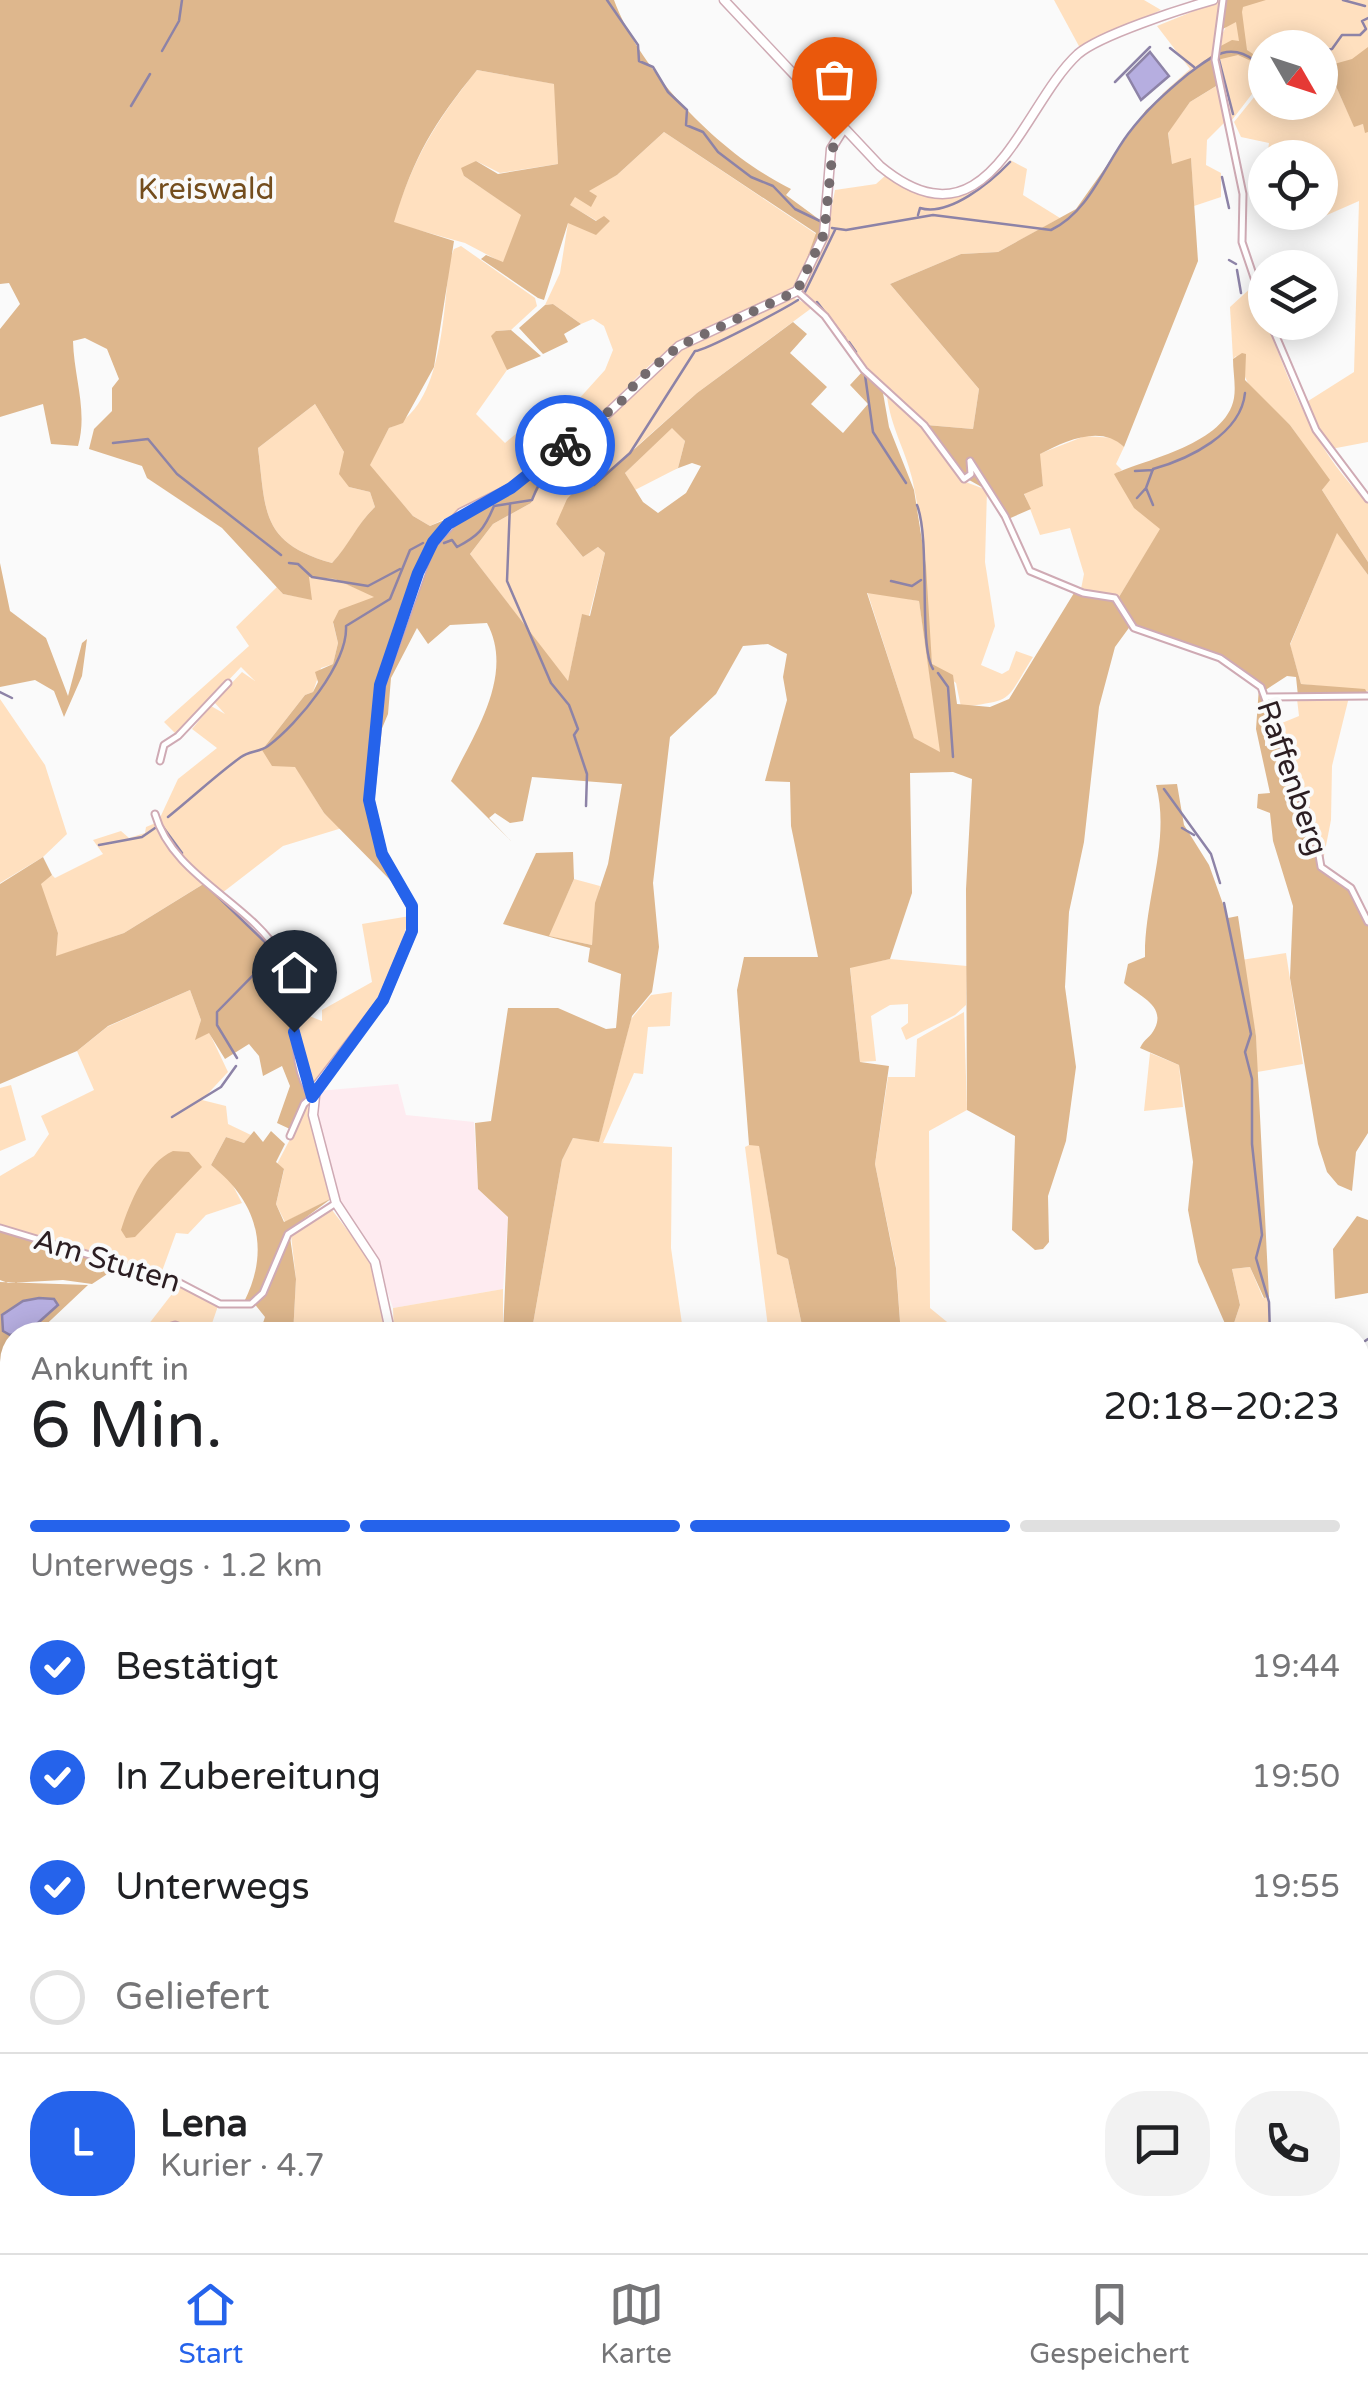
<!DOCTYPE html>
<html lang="de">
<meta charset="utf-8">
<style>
:root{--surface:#fff;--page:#f2f2f2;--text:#202124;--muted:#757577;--line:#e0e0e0;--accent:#2563eb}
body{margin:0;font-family:"Varela Round",sans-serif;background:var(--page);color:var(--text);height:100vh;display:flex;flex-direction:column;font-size:38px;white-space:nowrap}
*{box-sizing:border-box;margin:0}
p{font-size:32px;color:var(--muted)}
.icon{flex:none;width:55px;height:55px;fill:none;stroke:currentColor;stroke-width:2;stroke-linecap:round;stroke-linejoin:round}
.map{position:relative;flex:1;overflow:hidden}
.side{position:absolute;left:0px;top:1322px;width:1370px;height:932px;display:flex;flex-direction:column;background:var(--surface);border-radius:40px 40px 0 0;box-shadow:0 5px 25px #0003}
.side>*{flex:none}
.needle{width:65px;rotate:129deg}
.tools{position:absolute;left:1248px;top:30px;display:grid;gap:20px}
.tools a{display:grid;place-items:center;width:90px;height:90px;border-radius:50%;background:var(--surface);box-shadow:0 5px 25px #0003;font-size:50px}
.pin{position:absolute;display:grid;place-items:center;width:85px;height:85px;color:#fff;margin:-102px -42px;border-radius:50% 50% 50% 0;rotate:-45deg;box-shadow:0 0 10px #0007}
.pin .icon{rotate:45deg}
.courier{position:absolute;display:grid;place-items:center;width:100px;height:100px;margin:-50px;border:8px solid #2563eb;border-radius:50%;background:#fff;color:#222;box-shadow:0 2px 12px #0007}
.head em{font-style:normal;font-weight:600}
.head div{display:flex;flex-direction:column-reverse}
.head{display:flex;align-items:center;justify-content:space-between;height:170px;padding:0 30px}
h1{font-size:65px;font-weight:600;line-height:75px}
.bar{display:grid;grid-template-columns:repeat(4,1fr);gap:15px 10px;align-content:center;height:120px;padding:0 30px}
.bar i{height:12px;border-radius:8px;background:var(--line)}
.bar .selected{background:var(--accent)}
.bar p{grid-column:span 4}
.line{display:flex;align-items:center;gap:25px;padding:0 30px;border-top:2px solid var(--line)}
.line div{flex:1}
.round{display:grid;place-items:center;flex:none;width:105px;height:105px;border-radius:40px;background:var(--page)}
ol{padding:0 30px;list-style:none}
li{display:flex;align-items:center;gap:30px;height:110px}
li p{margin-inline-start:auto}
li .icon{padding:10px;border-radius:50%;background:var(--accent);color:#fff;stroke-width:4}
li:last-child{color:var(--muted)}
li i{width:55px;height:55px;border:5px solid var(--line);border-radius:50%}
.tab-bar{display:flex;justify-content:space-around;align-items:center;height:140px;border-top:2px solid var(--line);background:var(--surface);font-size:28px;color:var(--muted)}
.tab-bar a{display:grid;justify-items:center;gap:5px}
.tab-bar .selected{color:var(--accent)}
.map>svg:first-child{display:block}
</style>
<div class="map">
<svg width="1368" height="2253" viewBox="0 0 1368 2253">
<rect width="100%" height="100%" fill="#fafafa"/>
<path fill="#feebf0" d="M398 1084 406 1115 474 1122 478 1189 508 1217 503 1289 393 1308 376 1259 341 1207 317 1116 318 1091Z
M1358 2197 1360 2204 1368 2205V2253H1249L1270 2243 1358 2242Z"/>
<path fill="#ffe0bf" d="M1054 0H1144L1161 10 1080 48Z
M1221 0 1213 57 1228 119 1207 140 1206 165 1221 173V197L1194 206 1191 159 1172 165 1168 132 1190 102 1218 85 1162 94 1190 69 1157 26Z
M1240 0H1368V56L1320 73V48H1265V90L1252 94 1232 120 1217 44Z
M477 70 555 84 558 164 500 173 476 161 464 176 522 215 503 263 465 243 393 223C413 159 435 122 477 70Z
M1335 84 1354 126 1363 124 1368 132V442L1331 449 1305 403 1354 372 1359 201 1327 215 1287 213 1320 212V158L1267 157 1269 143 1241 137 1234 122 1255 96 1265 97V102H1320V88Z
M664 132 816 234 797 286C761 311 715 321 678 344 637 368 613 411 572 435L568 411 605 370 613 350 604 326 593 319 581 324 553 304 545 305 560 273 568 223 597 221 569 205 575 196 617 175Z
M1010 160 1027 169 1023 195 1060 218 998 252 961 254 890 284 979 389 973 429 926 425 866 370 828 315 802 292 826 238 835 190 876 184 886 175C929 200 976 197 1010 160Z
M461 246 535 298 537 306 511 330 496 331 507 370 476 414 505 443 542 412 554 417 565 414 568 438 508 488 430 526 413 516 369 465 389 428C444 408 443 308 450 259L454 249Z
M1254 285C1280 357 1307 446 1368 502V562L1322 490 1329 480 1290 425 1250 388 1236 356 1233 359 1230 307Z
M792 297 813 307 697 393 610 470 587 478 556 524 583 557 598 547 605 553 589 616 582 615 568 682 470 554 493 524 531 503C544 479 543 470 576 471L582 457 554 458 680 348Z
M887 396 923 428 963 481 987 490 985 562 995 626 981 665 1002 674 1009 670 1016 651 1033 657C1004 703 1015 700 961 707L956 683 932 665C926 603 926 539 912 478 905 449 891 428 887 396Z
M315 404 344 452 349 487 370 492 375 507C357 524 350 545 332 563 260 543 266 511 258 448Z
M672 427 685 441 678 468 635 490 625 473Z
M1085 436 1115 438 1124 447 1116 464 1122 470 1115 474 1134 507 1161 529 1119 597 1081 589 1084 574 1070 528 1040 535 1024 493 1043 486 1039 454Z
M1337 532 1368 575V691L1301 684 1290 645Z
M308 577 335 579 376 597 333 623 338 643 333 664 321 668 313 692 305 695 262 750 295 766 324 813 342 828 283 846 222 893 208 881 124 933 55 957 58 933 40 884 52 875 55 878 103 854 93 840 121 831 129 838 145 833 146 827 158 822 178 779 217 748 192 729 211 706 225 714 214 702 242 672 255 681 241 667 177 735 164 722 249 646 236 627 277 587 283 594 311 599Z
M867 591 919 601 941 753 914 739Z
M1349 697 1332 766 1331 820 1322 866 1277 725 1299 716 1297 699Z
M0 699 45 765 67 834 43 857 0 883Z
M574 879 600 886 592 945 548 936Z
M410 916 386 990 311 1091 296 1031V1011L322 1021V1010L372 982 362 924Z
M1286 953 1303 1064 1257 1072 1256 1036 1241 960Z
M890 959 967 966 966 1005 955 1015 906 1040 901 1028 908 1023V1004L890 1005 871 1016 876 1061 860 1062 850 967Z
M190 990 201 1020 197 1039 209 1032 228 1072 202 1100 226 1106 228 1124 251 1135 244 1143 226 1137 211 1165 230 1180 242 1203 206 1215 188 1234 176 1233 161 1274 0 1225V1176L34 1156 49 1134 41 1116 94 1090 77 1051 107 1027Z
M672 992 670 1026 648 1027 643 1074 634 1073 603 1143 672 1147 671 1248 682 1324 663 1327 658 1335H531L562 1160 573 1138 599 1141 631 1019 651 995Z
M964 1012 967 1110 929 1131 930 1308 963 1335H901L896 1266 875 1164 888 1077H915L917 1039Z
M1150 1053 1179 1065 1183 1107 1144 1111Z
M11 1085 26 1140 0 1151V1088Z
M308 1105 332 1198 285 1222 276 1204 284 1170 277 1164Z
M749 1145H759L777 1253 788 1259 804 1335H769L745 1147Z
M332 1210 371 1261 388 1335H293L296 1279 291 1235Z
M1250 1267 1263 1298 1269 1297 1270 1332 1263 1329 1260 1335H1230L1240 1305 1232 1269Z
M179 1285 218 1306 208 1335 175 1323 141 1334Z
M503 1289V1335H394L393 1308Z
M0 1366 12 1370V1544L0 1541Z
M12 1683V1821L0 1837V1705Z
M12 2136V2242L36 2243 34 2253H0V2195Z
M177 2243H359C333 2253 208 2252 177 2243Z
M972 2243H1108L1106 2253H1092L1072 2245 1068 2253H969Z"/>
<path fill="#deb78d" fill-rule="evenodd" d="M0 0H614C641 73 721 155 791 189L786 195 824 223 797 286 816 233 664 132 617 175 589 191 597 196 591 207 575 197 570 205 596 221 604 216 610 221 596 235 568 223 544 300 538 298 481 259 486 255 503 262 521 215 464 176 461 168 476 161 498 174 558 164 554 84 477 70C433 124 414 156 394 222L454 241 434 367 403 423 389 428 370 465 413 516 430 526 454 516C394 574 366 720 367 802 368 833 383 863 398 888L324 813 295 767 272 766 262 750 305 695 313 692 318 682 315 672 333 664 338 643 333 622 339 610 374 597 335 579 309 577 312 600 283 594 222 528 147 478 142 466 89 449 94 429 112 411V388L119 379 107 349 85 338 73 341C74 378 88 411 78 446L51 444 43 404 0 417V329L20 304 9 283 0 284ZM315 404 344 452 339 474 349 487 370 492 375 507C356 525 350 544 332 563 260 543 266 511 258 448Z
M1227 0H1266L1243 7 1242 12 1247 50 1253 54 1265 49V62L1260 65 1238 55 1217 60V48L1232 40 1239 41 1236 22 1221 30Z
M1368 47V132L1365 133 1363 124 1354 127 1335 84 1320 88V68L1352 59Z
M1213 54 1221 83 1190 102 1168 133 1172 164 1191 158 1198 261 1124 447C1101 424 1065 441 1040 454L1043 486 1024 494 1031 509 1006 520 987 490 962 476 926 425 973 429 979 389 890 284 961 254 998 252 1076 209 1146 110Z
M553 304 581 324 564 334 568 342 543 354 519 328 545 305Z
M793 322 807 334 790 353 827 387 811 404 843 433 868 404 850 385 863 371 883 393 889 427 914 490 926 566 932 664 953 675 957 704 990 707 1009 699 1074 593 1114 601 1131 625 1115 647 1099 707 1084 842 1069 912 1065 987 1076 1067 1066 1141 1048 1196 1049 1242 1043 1249 1035 1250 1012 1230 1015 1136 967 1110 966 889 972 779 953 772 910 773 912 893 890 959 850 968 860 1062 889 1066 875 1164 896 1268 901 1335H804L788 1259 777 1254 759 1146 749 1145 737 990 744 957H818L791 826 790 782 765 781 787 700 783 677 787 654 768 644 743 646 716 694 670 737 653 883 659 947 652 992 632 1016 599 1142 573 1138 562 1160 531 1335H503L508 1217 478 1189 475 1123 491 1121 508 1008H558L606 1029 616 1028 621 974 588 962 590 948 503 924 536 853 573 852 574 879 549 936 592 945 595 903 608 864 622 784 532 777 523 821 510 823 495 813 489 818 512 842 451 781C474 734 515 675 487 623L450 625 428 644 417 628 391 678 388 714 378 738 383 685 431 550 459 519 554 458 583 457 576 471C543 470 545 479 531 503L493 524 470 554 568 681 582 614 590 616 605 553 598 547 583 557 556 524 567 499 587 478 611 470 697 393ZM672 428 685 441 678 468 673 470 692 463 701 466 686 493 658 513 643 502 625 473ZM867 593 919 601 940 752 914 738Z
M511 330 541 356 507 370 491 336 496 331Z
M1242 353 1246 354 1245 380 1290 425 1330 480 1322 490 1368 562V575L1337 533 1290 644 1301 684 1365 689 1368 694 1298 696 1296 677 1287 676 1264 691C1238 652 1178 642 1136 627L1119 597 1160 529 1134 508 1114 474C1146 459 1226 444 1234 398 1236 386 1233 371 1233 359Z
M0 563 10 611 46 638 68 696 82 643 87 639 82 676 64 717 54 691 35 680 0 687Z
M1259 687 1266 701 1265 746 1279 743 1315 838 1320 867 1349 887 1368 924V1133L1356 1152 1352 1191 1338 1185 1327 1172 1318 1144 1290 978 1293 906 1273 841 1270 813 1257 808 1258 794 1270 793 1256 729Z
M1177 784 1184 825 1209 865 1228 918 1238 916 1256 1036 1269 1297 1264 1298 1250 1267 1232 1269 1240 1305 1230 1335 1198 1262 1188 1210 1193 1162 1179 1065 1140 1048C1144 1039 1151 1037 1155 1028 1166 1005 1137 995 1124 983L1128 964 1145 957C1144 899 1171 841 1156 785Z
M43 857 52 875 41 884 58 933 56 956 124 933 205 883 276 951 293 986V1032L308 1096 292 1130 277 1123 290 1086 282 1066 263 1076 259 1056 249 1044 225 1059 209 1033 195 1040 201 1020 190 990 108 1026 77 1051 0 1084V884Z
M254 1131 263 1142 271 1131 285 1144 276 1162 284 1169 276 1204 284 1222 332 1198 289 1230 296 1279 293 1335H259L265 1317 253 1302H244C271 1249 257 1201 211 1165L226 1137 244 1143Z
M173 1151 189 1152 202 1167 135 1237 126 1238 121 1230C130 1202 146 1163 173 1151Z
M1357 1216 1368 1220V1293L1335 1299 1333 1249Z
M0 1231 118 1267 92 1284 63 1280 8 1283 0 1280Z
M0 1282 88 1285 35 1335H12V1370L0 1366Z
M1367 1430 1368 1573 1358 1574V1433Z
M12 1827V2026L0 2019V1841Z
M0 2025 12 2030V2136L0 2195Z
M1368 2092V2205L1360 2204 1358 2197V2094Z
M841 2242 894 2243 895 2253H760L758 2243Z
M543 2243V2242L730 2243 708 2253H542Z"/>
<path fill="#b6aee0" stroke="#8d83a7" stroke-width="2.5" d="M1150 52 1169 76 1141 100 1127 75Z
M39 1298 54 1299 58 1305 30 1330 10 1335 3 1331 2 1315 23 1301Z"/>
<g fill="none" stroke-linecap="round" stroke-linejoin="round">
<path stroke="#8d83a7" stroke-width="2.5" d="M607 0 638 45 639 61 653 67 668 92 687 110 686 125 703 132 718 152 751 177 773 186 795 209 822 222
M1343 0 1365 6
M1170 48 1194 67
M162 51 179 21 182 0
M1320 51 1332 49 1342 35H1360L1366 29 1362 21 1368 18
M1218 56 1233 114
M1115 82 1150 47
M131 106 150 74
M1222 177 1229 208
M918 215 920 208C949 217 991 182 1010 162
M832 228 846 230 933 215 1051 230C1089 212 1104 166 1128 134 1146 110 1165 93 1188 74 1211 57 1229 41 1255 61L1265 58
M1229 260 1236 264
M1237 270 1241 293
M805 292 835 230
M817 302 845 338
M849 342 856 352
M865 375 873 432 906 483
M113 443 148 439 177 474 281 555
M1135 471 1153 470
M586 478 594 485 630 453 695 351C705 351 784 309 798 300
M1137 498 1146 488
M510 504 507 581 551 683 569 705 578 729 574 735 587 774 586 806
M917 505C931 540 918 646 933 669
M1153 505 1146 488 1153 469C1189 459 1241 434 1245 393
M444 543 452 540 457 547C478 536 484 530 494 506L532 500C540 479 546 468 570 466L584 476
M289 563 298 564 312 577 368 586 400 569
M891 581 912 586 921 580
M938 673 948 687 953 757
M0 692 12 698
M1164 789 1211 854 1220 883
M168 817C193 797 216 775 241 757 249 751 260 752 268 746 298 724 348 663 346 626L390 599 410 550 423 543
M163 827 182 853
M1182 828 1194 835
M99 845 142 837 155 828
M206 885 269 946
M1224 903 1251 1034 1245 1052 1252 1079V1144L1262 1235 1256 1258 1269 1302 1270 1335
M237 1058 217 1025V1012L265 963 270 950
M172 1117 221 1087 236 1066
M1365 1341 1368 1339
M1358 1344 1362 1342
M0 1578 12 1580"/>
<g stroke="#cfaab4" stroke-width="9">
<path id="street" d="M1223 0 1215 60 1243 194 1242 242 1265 310
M797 291 825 316 864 370 924 425 964 479 971 474 970 461
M1270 322 1316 430 1368 499
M970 461 1005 516 1030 571 1083 593 1115 598 1134 628 1220 658 1261 687 1316 838 1321 867 1351 888 1368 922
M1267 697 1368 696
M160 761 164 745 178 736 228 683
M155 814C173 877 250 902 281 956 306 999 283 1056 312 1097L304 1104 290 1136
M0 1228 176 1281 220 1304H251L263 1293 288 1234 336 1203
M141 1335 175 1325 202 1335
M1358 1394 1364 1375
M1358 1749 1368 1753
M1358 1950 1368 1963
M0 2023 12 2028
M1358 2051 1368 2038
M365 2242 367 2253"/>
</g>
<g stroke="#cfaab4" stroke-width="11">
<path id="secondary" d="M724 0 880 166C989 256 1021 106 1078 54 1100 35 1181 9 1213 0
M391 1335 375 1262 336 1203 313 1115 316 1087 383 1000 412 931V907L382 854 369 800 381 685 430 547 461 513 511 488 608 413 679 346 797 291 824 235 831 149 844 128
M1358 1378 1368 1374
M0 1563H12
M1237 2242 1244 2253"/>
</g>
<use href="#street" stroke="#fff" stroke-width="5"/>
<use href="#secondary" stroke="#fff" stroke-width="8"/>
</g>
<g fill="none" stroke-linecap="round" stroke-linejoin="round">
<path stroke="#746b6e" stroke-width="10" stroke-dasharray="0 18" d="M565 445 620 403 638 380 679 346 797 291 824 234 834 139"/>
<path stroke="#2563eb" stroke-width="12" d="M294 1032 312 1097 383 1000 412 931V906L382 854 369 800 380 685 418 573 433 542 448 524 511 488 565 445"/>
</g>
<g text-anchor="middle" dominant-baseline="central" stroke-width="8" stroke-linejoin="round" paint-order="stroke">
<g font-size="30" fill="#744d1d" stroke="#fafafa">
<text x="206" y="189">Kreiswald</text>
</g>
<g font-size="30" fill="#2c1e22" stroke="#fafafa">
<text transform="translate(1292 778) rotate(71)">Raffenberg</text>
<text transform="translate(107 1261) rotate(17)">Am Stuten</text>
</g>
</g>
</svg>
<div class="tools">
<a><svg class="needle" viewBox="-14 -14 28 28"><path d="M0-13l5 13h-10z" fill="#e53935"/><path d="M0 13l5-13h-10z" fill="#757577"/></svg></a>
<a><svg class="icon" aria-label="locate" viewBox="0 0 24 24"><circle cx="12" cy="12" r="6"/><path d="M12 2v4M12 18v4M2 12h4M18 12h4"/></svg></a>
<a><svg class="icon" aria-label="layers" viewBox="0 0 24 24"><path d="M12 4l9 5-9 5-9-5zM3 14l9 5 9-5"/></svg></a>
</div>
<div class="pin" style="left:834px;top:139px;background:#ea580c"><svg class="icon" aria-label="bag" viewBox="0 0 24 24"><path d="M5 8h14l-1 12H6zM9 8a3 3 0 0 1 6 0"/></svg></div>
<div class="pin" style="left:294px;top:1032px;background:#1f2937"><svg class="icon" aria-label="home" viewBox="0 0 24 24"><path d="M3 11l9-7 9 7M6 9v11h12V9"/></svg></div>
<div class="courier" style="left:565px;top:445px"><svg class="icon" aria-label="bike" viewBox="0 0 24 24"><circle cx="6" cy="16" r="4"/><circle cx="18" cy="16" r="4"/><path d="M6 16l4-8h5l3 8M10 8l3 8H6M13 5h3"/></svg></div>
<section class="side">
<div class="head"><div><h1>6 Min.</h1><p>Ankunft in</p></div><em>20:18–20:23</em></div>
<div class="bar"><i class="selected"></i><i class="selected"></i><i class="selected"></i><i></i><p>Unterwegs · 1.2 km</p></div>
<ol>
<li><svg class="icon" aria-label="check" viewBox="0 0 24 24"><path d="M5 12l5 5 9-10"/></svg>Bestätigt<p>19:44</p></li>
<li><svg class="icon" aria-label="check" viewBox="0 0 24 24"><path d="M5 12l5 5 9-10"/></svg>In Zubereitung<p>19:50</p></li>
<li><svg class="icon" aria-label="check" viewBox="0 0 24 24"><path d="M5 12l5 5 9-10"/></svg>Unterwegs<p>19:55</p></li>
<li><i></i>Geliefert</li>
</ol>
<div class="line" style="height:180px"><b class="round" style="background:var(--accent);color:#fff">L</b><div><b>Lena</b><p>Kurier · 4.7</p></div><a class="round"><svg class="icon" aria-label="chat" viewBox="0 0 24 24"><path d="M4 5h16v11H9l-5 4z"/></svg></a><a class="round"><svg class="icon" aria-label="phone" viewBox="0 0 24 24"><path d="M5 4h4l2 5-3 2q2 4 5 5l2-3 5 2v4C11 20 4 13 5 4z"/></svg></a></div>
</section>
</div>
<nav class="tab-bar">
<a class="selected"><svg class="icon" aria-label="home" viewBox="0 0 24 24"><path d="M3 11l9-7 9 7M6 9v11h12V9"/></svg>Start</a>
<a><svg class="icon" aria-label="map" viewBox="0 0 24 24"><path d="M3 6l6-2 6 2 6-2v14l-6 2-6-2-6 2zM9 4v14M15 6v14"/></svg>Karte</a>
<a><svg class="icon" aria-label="saved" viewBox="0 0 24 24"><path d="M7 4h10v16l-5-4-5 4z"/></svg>Gespeichert</a>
</nav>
